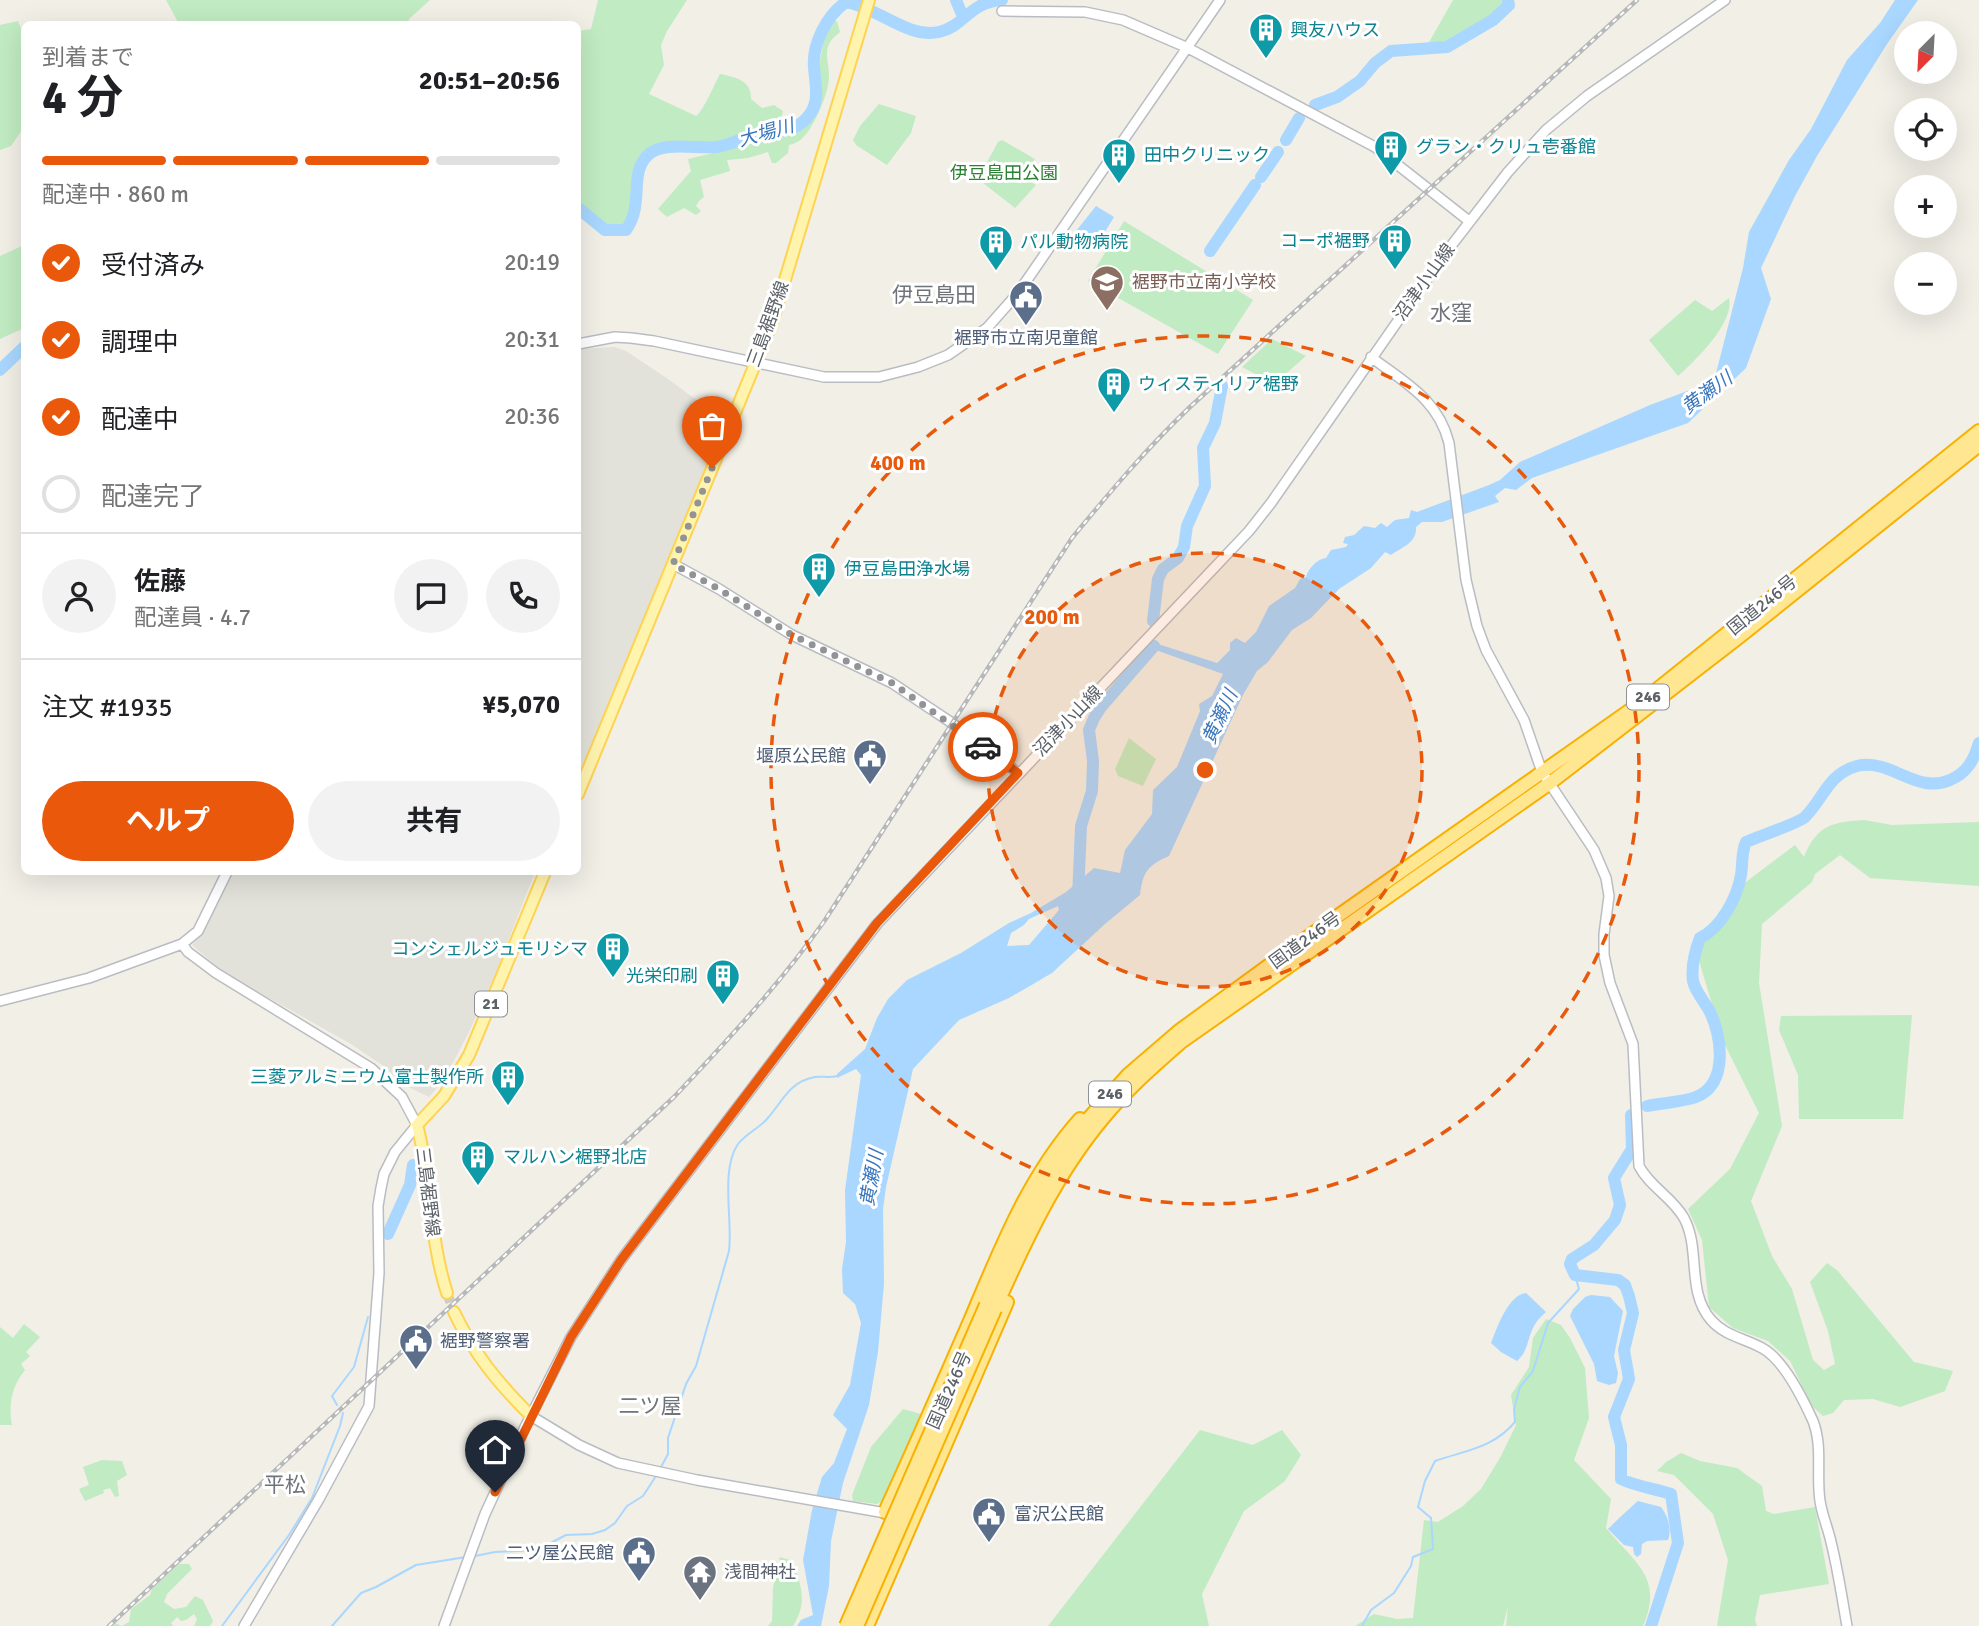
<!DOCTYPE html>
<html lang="ja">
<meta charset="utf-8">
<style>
:root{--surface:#fff;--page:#f2f2f2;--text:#202124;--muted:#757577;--line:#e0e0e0;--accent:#ea580c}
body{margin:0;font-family:Signika,"Noto Sans JP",sans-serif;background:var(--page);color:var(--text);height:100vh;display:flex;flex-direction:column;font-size:26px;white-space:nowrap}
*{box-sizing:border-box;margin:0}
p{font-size:23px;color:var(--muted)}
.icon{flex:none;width:38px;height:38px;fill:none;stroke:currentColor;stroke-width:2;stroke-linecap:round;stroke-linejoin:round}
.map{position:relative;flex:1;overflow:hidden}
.sheet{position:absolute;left:21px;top:21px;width:560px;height:854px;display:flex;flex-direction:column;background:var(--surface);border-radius:10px;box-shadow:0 7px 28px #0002}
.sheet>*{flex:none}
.needle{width:46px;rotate:204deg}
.controls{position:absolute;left:1894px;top:21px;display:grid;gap:14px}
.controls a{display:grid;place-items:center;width:63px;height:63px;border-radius:50%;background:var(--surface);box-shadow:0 7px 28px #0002;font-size:35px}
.pin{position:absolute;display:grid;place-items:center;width:60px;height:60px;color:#fff;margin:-72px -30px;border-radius:50% 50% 50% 0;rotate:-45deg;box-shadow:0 0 7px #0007}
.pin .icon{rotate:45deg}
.courier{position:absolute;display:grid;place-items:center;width:70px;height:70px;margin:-35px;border:5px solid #ea580c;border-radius:50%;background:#fff;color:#222;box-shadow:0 2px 9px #0007}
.overview em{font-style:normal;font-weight:700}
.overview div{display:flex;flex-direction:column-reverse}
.overview{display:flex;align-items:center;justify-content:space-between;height:119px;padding:0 21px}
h1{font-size:46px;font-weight:700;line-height:52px}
.bar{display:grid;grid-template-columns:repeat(4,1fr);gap:10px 7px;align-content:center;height:84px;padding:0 21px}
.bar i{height:9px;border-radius:5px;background:var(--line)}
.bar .on{background:var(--accent)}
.bar p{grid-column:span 4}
.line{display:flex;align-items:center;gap:18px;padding:0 21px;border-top:2px solid var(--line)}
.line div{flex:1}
.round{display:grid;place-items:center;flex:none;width:74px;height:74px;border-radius:37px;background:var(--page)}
ol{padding:0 21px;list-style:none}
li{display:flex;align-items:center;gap:21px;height:77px}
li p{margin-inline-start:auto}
li .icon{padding:7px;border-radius:50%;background:var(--accent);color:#fff;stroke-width:4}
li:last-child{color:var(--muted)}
li i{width:38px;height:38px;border:4px solid var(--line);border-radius:50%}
.primary-button{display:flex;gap:14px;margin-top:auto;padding:14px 21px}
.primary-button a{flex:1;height:80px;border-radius:42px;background:var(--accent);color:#fff;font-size:28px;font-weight:700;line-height:80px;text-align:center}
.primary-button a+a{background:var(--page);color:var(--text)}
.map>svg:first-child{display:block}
</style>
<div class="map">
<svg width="1979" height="1626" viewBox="0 0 1979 1626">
<rect width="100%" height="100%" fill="#f1efe6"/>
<path fill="#e2e1da" d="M615 347 626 351 668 379 726 422 578 782V349Z
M232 872H535L496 972 469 1032 444 1080 429 1097 400 1083 385 1067 351 1044 223 972 192 945 203 934Z"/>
<path fill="#c1ebc2" d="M166 0H430L410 18 406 24H179Z
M598 0H687L667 31 661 45 664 65 649 94 696 116C704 110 714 85 720 74 734 77 752 80 751 99L762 108 774 105 783 111 780 125 723 143 663 146 647 151 636 166 634 208 627 223C606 233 594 217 578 204V31L591 29Z
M1453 0H1505L1499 10 1445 44H1428Z
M18 21 24 36V127L11 146 0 150V25Z
M837 21 840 32C820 47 829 57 829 77 829 93 812 133 799 141 796 143 792 144 789 145L788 153 776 163H772L768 152 748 158 727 160 730 171 700 180 704 197 699 201 696 206 701 211 696 215 684 208 667 217 658 209 691 171 688 159 788 135 794 130 804 128 812 103 826 28 831 22Z
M879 104 916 116 911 133 887 165 856 145 853 140 860 126Z
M1002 140 1035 159 1023 177 1036 185 1015 208 978 179 998 142Z
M1124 221 1253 300 1218 354 1088 281Z
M24 245V328L0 339V256Z
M1729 298C1735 322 1695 361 1678 376L1649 340 1695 300 1712 311Z
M1272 339 1306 356 1274 384 1242 367Z
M1129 738 1156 759 1143 786 1118 776 1115 769Z
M1864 820 1892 825 1979 822V886L1870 878 1840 855 1815 874 1812 882 1762 924 1759 983 1782 1126 1751 1201 1772 1256 1792 1289 1813 1360 1824 1370 1835 1364 1828 1331 1810 1282 1827 1263 1837 1270 1914 1362 1953 1371 1945 1391 1900 1407 1873 1399 1844 1400 1833 1413 1823 1416 1812 1406 1790 1361 1768 1341 1733 1328 1709 1307 1702 1240 1688 1209 1730 1169 1759 1113 1723 1041 1697 954 1734 891 1795 845 1804 857C1817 825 1832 822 1864 820Z
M1912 1015 1903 1119H1799L1798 1075 1779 1030 1781 1016Z
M1546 1319 1561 1325 1570 1338 1585 1368 1589 1418 1574 1460 1611 1499 1606 1528C1635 1563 1664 1578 1643 1626H1506L1508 1606 1503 1626H1355L1374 1614 1397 1619 1413 1618 1424 1520 1438 1522 1463 1506 1481 1489 1501 1456 1516 1425 1511 1395 1529 1367 1533 1338Z
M24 1324 40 1337 26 1352 30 1356 21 1364 25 1370C12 1386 8 1404 12 1425H0V1327L13 1338Z
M903 1409 921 1414 883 1501 877 1504 853 1501 852 1495 871 1447Z
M1200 1430 1253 1445 1282 1430 1301 1455 1285 1481 1244 1511 1202 1594 1209 1626H1048Z
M1681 1453 1700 1461 1737 1468 1762 1486 1766 1511 1774 1514 1815 1507 1829 1584 1760 1595 1755 1620 1757 1626H1717L1728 1560 1713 1514 1674 1475 1657 1471 1666 1462Z
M102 1460 122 1461 127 1475 117 1481 119 1496 115 1497 110 1488 103 1490 104 1493 85 1501 79 1489 89 1485 83 1467Z
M780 1557 793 1561C801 1586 808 1602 793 1626H768L772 1621 773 1588Z
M179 1564H189L192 1569 167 1594 164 1602 174 1609 186 1607 195 1596 203 1600 213 1621 210 1626H194L197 1619 194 1614 186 1620 181 1621 177 1617 171 1623 173 1626H113L115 1623 122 1626 129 1622 131 1609 150 1595 152 1589Z"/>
<path fill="#a9d7ff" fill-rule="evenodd" d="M1895 0H1918L1887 44 1817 156 1795 196 1761 268 1771 299 1746 368 1688 423 1532 478 1516 490 1505 488 1495 496 1499 502 1442 522H1422L1416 527C1417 543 1402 547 1391 555L1385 552 1371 568 1339 589 1311 618 1292 630 1268 662 1257 671 1243 695 1169 856C1147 866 1143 872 1140 895L1105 924 1052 973 1009 998 959 1020 913 1069 886 1187 883 1209 884 1283 878 1352 869 1405 843 1483 831 1541 829 1586 821 1626H797L801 1620 813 1615 803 1560 812 1510 822 1477 834 1463 847 1429 833 1415 850 1385 861 1323 855 1304 843 1293 842 1269 846 1242 845 1190 861 1075 856 1069 837 1078V1074L865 1049 877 1018 888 999 907 980 961 953 1009 923 1031 913 1066 892 1094 868 1120 873 1125 850 1152 814 1153 790 1177 767 1200 711 1199 704 1212 696 1223 674 1150 648 1158 644 1217 663 1230 650V643L1236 638 1245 643 1256 632 1269 606 1295 588 1300 579 1306 577C1308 569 1317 559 1326 558L1331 550 1346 547 1348 544 1343 543 1345 537 1354 535 1364 526 1375 528 1381 523 1387 527 1395 520 1409 518 1411 510 1417 512 1489 485 1500 480 1520 462 1650 405 1714 381 1743 268 1749 232 1789 160 1811 129 1847 60 1880 23ZM1058 906 1059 910 1029 945 1007 946 1011 933 1024 925 1029 919Z
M1096 206 1114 217 1094 250 1072 236Z
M1526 1293 1546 1312C1524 1330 1533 1347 1517 1361L1501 1352 1491 1343C1497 1328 1508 1295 1526 1293Z
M1591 1295 1610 1297 1623 1311 1614 1356 1618 1373 1616 1383 1609 1385 1597 1381 1594 1364 1570 1316 1573 1309 1585 1297Z
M1638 1501 1661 1507C1668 1516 1672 1529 1668 1540L1647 1541 1642 1544 1641 1554 1637 1557 1634 1554 1633 1547 1624 1545 1608 1529C1611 1526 1634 1504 1638 1501Z"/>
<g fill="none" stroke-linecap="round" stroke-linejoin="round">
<path stroke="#a9d7ff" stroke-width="2" d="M337 1405 332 1396 354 1367 368 1317
M661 1467 668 1454V1438L686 1384 696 1366 729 1251C733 1220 720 1170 738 1144 746 1134 759 1128 767 1119 782 1102 790 1081 815 1077 822 1076 830 1078 837 1076
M475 1556 495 1552 537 1550 566 1535 592 1534 605 1530 615 1523 627 1506 643 1496 656 1476
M222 1626 289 1535 312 1498 340 1426 343 1413
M332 1626 361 1593 376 1587 416 1565 466 1557
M1362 1626 1371 1610 1394 1593 1411 1566 1413 1557 1433 1549 1431 1518 1418 1507 1425 1481 1435 1461C1467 1450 1493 1448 1515 1422L1514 1409 1520 1387 1533 1371 1548 1323 1579 1289 1575 1275"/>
<path stroke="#a9d7ff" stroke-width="12" d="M956 0 963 17
M1315 105 1337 97 1360 81 1375 63 1391 51 1447 47 1493 20 1509 5 1508 0
M1286 140 1299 118
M1261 177 1278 152
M578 208 605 230H626C645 203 628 174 648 155 662 141 697 149 716 147 731 145 743 137 757 135 777 131 797 133 810 114 820 100 815 83 814 67 812 44 827 15 846 2 877 7 908 39 939 32 965 26 969 2 1002 0
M1210 251 1255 185
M0 370 24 347
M1153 621 1158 579 1163 569 1178 558 1184 547 1187 526 1205 486 1203 448 1215 423 1222 386
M1078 897 1081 826 1092 791 1093 761 1089 730 1094 718 1101 707 1154 646
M1647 1106C1661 1103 1683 1102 1696 1097 1729 1084 1722 1035 1709 1010 1704 1001 1695 991 1693 981 1691 966 1695 951 1700 938 1721 928 1737 898 1741 875 1743 863 1741 853 1746 842 1757 837 1799 823 1805 817 1824 798 1828 774 1857 766 1891 758 1917 795 1950 780 1967 773 1974 760 1979 743
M1631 1115 1632 1149 1614 1178 1620 1205 1615 1220 1594 1245 1572 1259 1570 1264 1575 1275 1618 1280 1625 1285 1629 1296 1633 1313 1624 1350 1629 1379 1614 1417 1621 1445V1479C1635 1486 1656 1489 1671 1494L1678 1543 1651 1626
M388 1234 410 1185 413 1165"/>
<path stroke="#ccccc6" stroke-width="10" stroke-dasharray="10 5" stroke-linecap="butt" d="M447 1293 454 1312"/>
<g stroke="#b9bdc3" stroke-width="12">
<path id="secondary" d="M1002 11 1085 12 1123 20 1188 48 1375 147 1469 221
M578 344 615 337 631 338 654 341 824 377H879L918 367 948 355 987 328 1018 293 1220 0
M1371 357C1405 383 1438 399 1449 443L1466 580 1477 626 1486 650 1524 720 1542 772 1594 850 1606 878 1609 896 1604 934V955L1610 983 1633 1044 1639 1166C1650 1187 1672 1197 1684 1218 1701 1250 1686 1291 1711 1320 1725 1336 1744 1338 1762 1348 1783 1359 1803 1399 1813 1421 1823 1447 1816 1474 1820 1501 1822 1515 1828 1528 1831 1542 1838 1570 1842 1598 1847 1626
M673 564 719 589 792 635 892 683 952 723 1018 773
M182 944 188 952 216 973 371 1068 402 1097 417 1125 395 1152 384 1174 381 1188 378 1206 379 1273 369 1406 319 1499 244 1626
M0 1001 89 978 182 944 198 931 227 872
M531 1416 579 1445 618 1463 697 1480 891 1514
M444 1626 485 1514 526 1425 571 1337 621 1260 877 924 1249 531 1271 503 1441 259 1508 172 1546 130 1587 96 1725 0"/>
</g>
<g stroke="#ffd352" stroke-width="14">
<path id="primary" d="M578 794 772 323 869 0
M447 1293C429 1238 432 1180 417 1125L444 1096 469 1055 545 872
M454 1312C474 1354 498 1383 531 1416"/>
</g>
<g stroke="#f8b100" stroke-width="16">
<path id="highway" d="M986 1305 1041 1189 1089 1118 1129 1074 1179 1031 1301 942 1639 704 1979 431
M995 1309C1025 1241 1056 1174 1104 1117 1127 1089 1154 1066 1181 1042L1550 783 1739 637 1979 445
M885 1512C914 1449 942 1385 970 1321 1000 1250 1028 1177 1080 1119
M867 1626 1007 1302"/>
</g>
<use href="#secondary" stroke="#fff" stroke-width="9"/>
<use href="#primary" stroke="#fff4ae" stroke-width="10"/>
<use href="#highway" stroke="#ffe690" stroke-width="12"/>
<g stroke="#b7b8b9" stroke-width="4.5">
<path id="rail" d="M109 1626 674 1097C727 1041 780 984 825 920L1072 538C1110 492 1147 448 1190 407L1637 0"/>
</g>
<use href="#rail" stroke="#fff" stroke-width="2" stroke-dasharray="5" stroke-linecap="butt"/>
<g stroke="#f8b100" stroke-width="16" stroke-linecap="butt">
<path id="highway-bridge" d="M846 1626 986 1305
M857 1626 995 1309"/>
</g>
<use href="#highway-bridge" stroke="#ffe690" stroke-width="12"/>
</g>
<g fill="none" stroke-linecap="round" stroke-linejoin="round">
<path stroke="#919394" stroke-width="7" stroke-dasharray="0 12.6" d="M712 468 673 564 719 589 792 635 892 683 983 747"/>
<path stroke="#ea580c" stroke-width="9" d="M495 1492 571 1337 621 1260 877 923 1018 773 983 747"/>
</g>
<circle cx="1205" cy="770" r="217" fill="#e8590c" fill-opacity=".12"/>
<g fill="none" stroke="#e8590c" stroke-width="3.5" stroke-dasharray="12 9">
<circle cx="1205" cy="770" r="217"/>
<circle cx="1205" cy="770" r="434"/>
</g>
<defs>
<g id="building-pin" transform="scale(1.75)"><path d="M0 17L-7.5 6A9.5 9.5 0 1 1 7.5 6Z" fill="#0f9aa8" stroke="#fff"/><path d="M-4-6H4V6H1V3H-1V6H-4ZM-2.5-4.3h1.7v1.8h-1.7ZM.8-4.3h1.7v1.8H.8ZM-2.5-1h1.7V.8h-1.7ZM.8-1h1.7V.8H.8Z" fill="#fff"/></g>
<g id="school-pin" transform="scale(1.75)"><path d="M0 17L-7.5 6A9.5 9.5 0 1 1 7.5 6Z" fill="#8d6e63" stroke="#fff"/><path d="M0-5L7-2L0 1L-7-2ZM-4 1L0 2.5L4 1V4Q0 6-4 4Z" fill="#fff"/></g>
<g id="civic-pin" transform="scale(1.75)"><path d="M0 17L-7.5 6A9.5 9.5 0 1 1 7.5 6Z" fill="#5c6f8a" stroke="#fff"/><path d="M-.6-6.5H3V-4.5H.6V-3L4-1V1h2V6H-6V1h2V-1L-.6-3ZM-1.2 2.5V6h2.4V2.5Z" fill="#fff"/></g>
<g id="temple-pin" transform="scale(1.75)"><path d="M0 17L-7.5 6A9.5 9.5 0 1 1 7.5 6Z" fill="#6b7280" stroke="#fff"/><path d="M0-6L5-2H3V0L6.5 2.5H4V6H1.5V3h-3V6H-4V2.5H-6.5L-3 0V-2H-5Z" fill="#fff"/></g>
</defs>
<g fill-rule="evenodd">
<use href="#building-pin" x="1266" y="30"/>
<use href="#building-pin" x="1391" y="147"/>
<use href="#building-pin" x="1119" y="155"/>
<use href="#building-pin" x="1395" y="241"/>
<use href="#building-pin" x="996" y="242"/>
<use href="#school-pin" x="1107" y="282"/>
<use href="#civic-pin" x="1026" y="297"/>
<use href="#building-pin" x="1114" y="384"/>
<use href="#building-pin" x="819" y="569"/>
<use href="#civic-pin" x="870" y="756"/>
<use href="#building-pin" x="613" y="949"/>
<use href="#building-pin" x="723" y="976"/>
<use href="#building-pin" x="508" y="1077"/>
<use href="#building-pin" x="478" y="1157"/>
<use href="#civic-pin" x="416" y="1341"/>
<use href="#civic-pin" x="989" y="1514"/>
<use href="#civic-pin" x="639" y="1553"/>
<use href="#temple-pin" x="700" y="1572"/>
</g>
<g text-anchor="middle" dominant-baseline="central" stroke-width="6" stroke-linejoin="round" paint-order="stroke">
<g fill="#fff" stroke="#8e9195" stroke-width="2">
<rect x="1627" y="684.5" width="42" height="25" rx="5"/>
<rect x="475" y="991.5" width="32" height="25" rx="5"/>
<rect x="1089" y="1081.5" width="42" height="25" rx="5"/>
</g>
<g font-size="16" font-weight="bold" fill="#5d6268">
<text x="1648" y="697">246</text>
<text x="491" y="1004">21</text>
<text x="1110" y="1094">246</text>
</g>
<g font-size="18" fill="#0d838f" stroke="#fff" text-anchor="start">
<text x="1290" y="30">興友ハウス</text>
<text x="1416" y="147">グラン・クリュ壱番館</text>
<text x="1144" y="155">田中クリニック</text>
<text x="1370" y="241" text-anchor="end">コーポ裾野</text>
<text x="1020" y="242">パル動物病院</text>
<text x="1138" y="384">ウィスティリア裾野</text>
<text x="844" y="569">伊豆島田浄水場</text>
<text x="588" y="949" text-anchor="end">コンシェルジュモリシマ</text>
<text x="698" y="976" text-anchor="end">光栄印刷</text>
<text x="484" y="1077" text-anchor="end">三菱アルミニウム富士製作所</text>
<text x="503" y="1157">マルハン裾野北店</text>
</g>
<g font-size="18" fill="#2b8131" stroke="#fff">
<text x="1004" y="173">伊豆島田公園</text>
</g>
<g font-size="18" fill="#785e54" stroke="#fff" text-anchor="start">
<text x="1132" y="282">裾野市立南小学校</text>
</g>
<g font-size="18" fill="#5d6268" stroke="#fff">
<text transform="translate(1424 282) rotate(-54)">沼津小山線</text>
<text transform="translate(768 324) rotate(-70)">三島裾野線</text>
<text transform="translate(1762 605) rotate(-39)">国道246号</text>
<text transform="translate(1068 721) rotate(-46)">沼津小山線</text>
<text transform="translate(1305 940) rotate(-36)">国道246号</text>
<text transform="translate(428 1192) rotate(83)">三島裾野線</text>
<text transform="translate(949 1390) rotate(-66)">国道246号</text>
</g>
<g font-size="18" fill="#4e5e75" stroke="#fff" text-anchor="end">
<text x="1026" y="338" text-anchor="middle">裾野市立南児童館</text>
<text x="846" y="756">堰原公民館</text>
<text x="440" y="1341" text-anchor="start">裾野警察署</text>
<text x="1014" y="1514" text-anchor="start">富沢公民館</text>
<text x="614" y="1553">二ツ屋公民館</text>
</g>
<g font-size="18" fill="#5b616d" stroke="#fff" text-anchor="start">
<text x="724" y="1572">浅間神社</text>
</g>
<g font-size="19" font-style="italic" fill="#3976bd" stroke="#fff">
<text transform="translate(766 133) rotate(-16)">大場川</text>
<text transform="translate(1707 393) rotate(-36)">黄瀬川</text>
<text transform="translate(1220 717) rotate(-65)">黄瀬川</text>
<text transform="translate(872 1178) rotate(-80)">黄瀬川</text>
</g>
<g font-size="21" fill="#6e747a" stroke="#fff">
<text x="934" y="295">伊豆島田</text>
<text x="1451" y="313">水窪</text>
<text x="650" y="1406">二ツ屋</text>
<text x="285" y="1485">平松</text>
</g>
</g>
<circle cx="1205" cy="770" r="10" fill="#e8590c" stroke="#fff" stroke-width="3.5"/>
<g font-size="21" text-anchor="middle" font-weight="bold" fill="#e8590c" stroke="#fff" stroke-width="6" stroke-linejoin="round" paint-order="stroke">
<text x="898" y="470">400 m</text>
<text x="1052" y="624">200 m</text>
</g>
</svg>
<div class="controls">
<a><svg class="needle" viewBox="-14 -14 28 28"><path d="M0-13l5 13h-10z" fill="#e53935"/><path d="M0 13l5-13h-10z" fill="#757577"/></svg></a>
<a><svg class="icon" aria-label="locate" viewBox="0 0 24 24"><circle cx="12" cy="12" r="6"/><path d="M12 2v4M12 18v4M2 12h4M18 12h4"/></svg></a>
<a>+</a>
<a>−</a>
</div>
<div class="pin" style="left:712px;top:468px;background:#ea580c"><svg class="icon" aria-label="bag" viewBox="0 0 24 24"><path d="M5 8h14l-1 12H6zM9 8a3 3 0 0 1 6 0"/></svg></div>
<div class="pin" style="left:495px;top:1492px;background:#1f2937"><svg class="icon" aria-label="home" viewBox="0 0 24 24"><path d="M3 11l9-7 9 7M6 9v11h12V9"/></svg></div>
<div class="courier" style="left:983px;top:747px"><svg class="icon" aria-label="car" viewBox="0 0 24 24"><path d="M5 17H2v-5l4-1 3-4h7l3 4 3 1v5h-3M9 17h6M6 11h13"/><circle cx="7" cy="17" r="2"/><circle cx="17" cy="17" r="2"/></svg></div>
<section class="sheet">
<div class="overview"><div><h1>4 分</h1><p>到着まで</p></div><em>20:51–20:56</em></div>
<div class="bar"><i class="on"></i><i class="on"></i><i class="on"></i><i></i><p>配達中 · 860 m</p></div>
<ol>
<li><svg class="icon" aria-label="check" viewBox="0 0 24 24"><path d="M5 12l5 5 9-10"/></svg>受付済み<p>20:19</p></li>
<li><svg class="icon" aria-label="check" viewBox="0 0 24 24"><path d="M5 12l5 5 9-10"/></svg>調理中<p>20:31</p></li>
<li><svg class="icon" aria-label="check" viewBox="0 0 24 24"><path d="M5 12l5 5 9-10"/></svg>配達中<p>20:36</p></li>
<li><i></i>配達完了</li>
</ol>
<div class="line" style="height:126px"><a class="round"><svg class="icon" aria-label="person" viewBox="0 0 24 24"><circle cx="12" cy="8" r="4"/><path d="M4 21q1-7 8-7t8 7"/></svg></a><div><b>佐藤</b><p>配達員 · 4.7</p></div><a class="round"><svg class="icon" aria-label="chat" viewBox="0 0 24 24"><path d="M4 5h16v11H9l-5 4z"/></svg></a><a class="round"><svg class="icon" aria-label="phone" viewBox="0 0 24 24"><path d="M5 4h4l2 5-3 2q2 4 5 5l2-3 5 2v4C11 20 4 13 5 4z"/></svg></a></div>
<div class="line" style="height:91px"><div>注文 #1935</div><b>¥5,070</b></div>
<div class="primary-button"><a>ヘルプ</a><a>共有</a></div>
</section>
</div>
